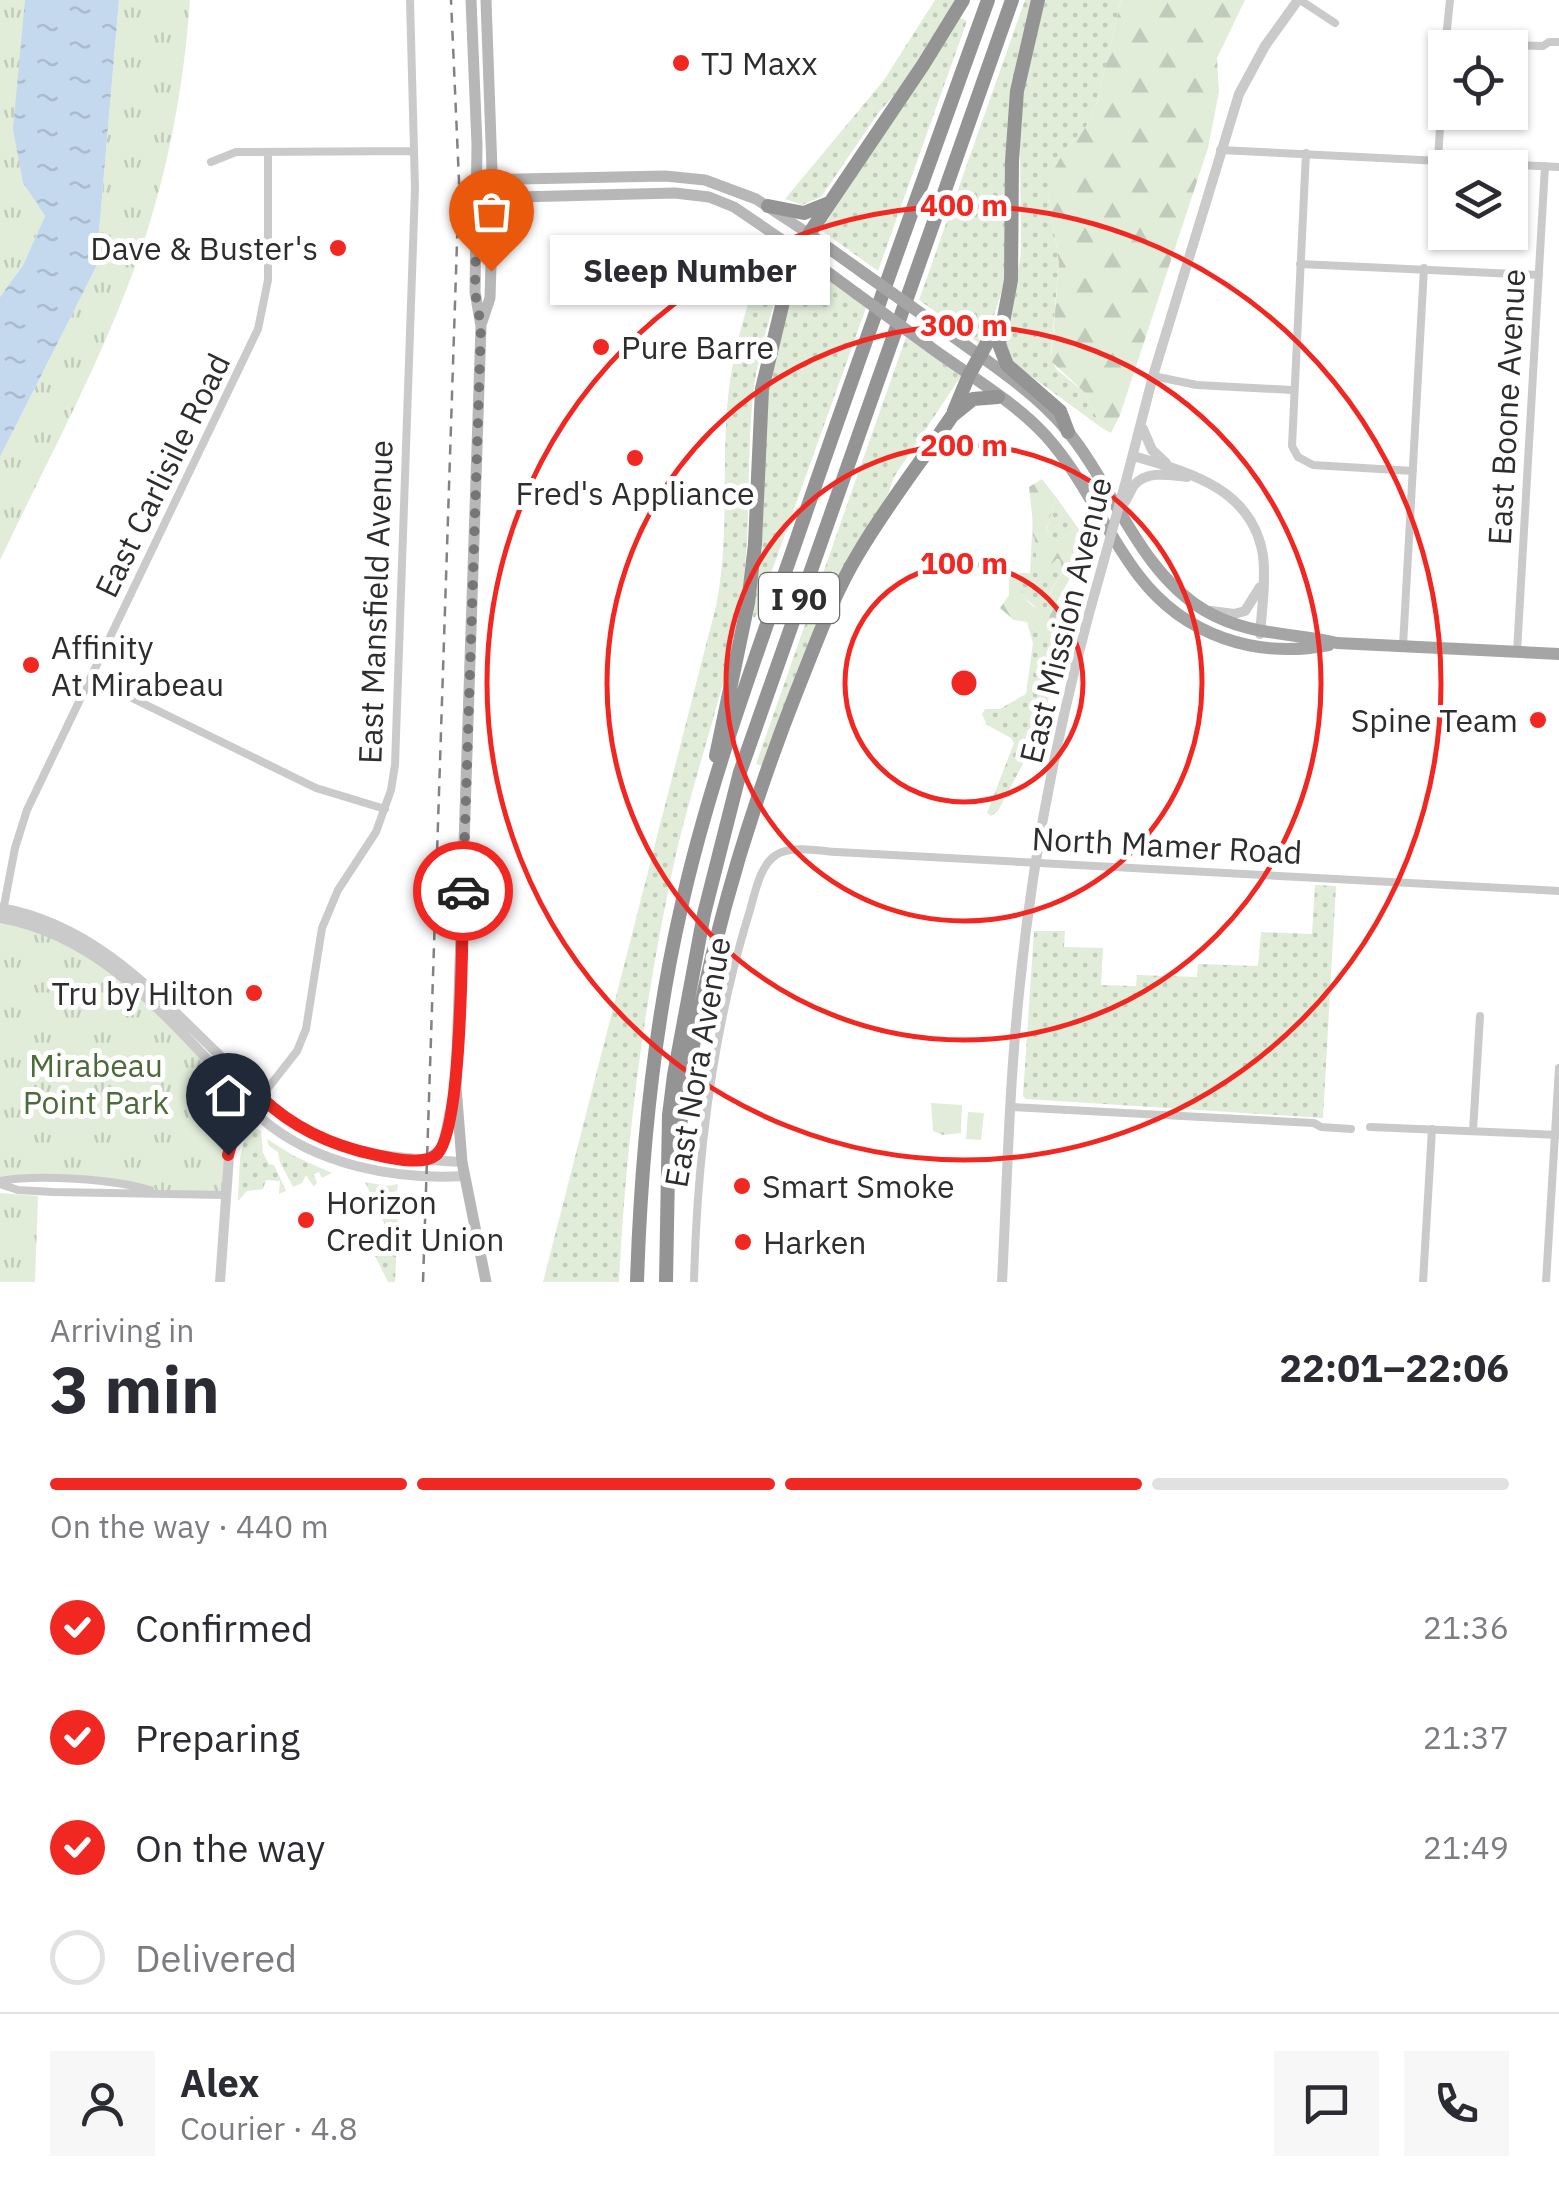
<!DOCTYPE html>
<meta charset="utf-8">
<style>
:root{--surface:#fff;--page:#f7f7f7;--text:#2b2b33;--muted:#7c7c81;--line:#e1e1e2;--accent:#f12822}
body{margin:0;font-family:"IBM Plex Sans",sans-serif;background:var(--page);color:var(--text);height:100vh;display:flex;flex-direction:column;font-size:38px;white-space:nowrap}
*{box-sizing:border-box;margin:0}
p{font-size:32px;color:var(--muted)}
.icon{flex:none;width:55px;height:55px;fill:none;stroke:currentColor;stroke-width:2;stroke-linecap:round;stroke-linejoin:round}
.map{position:relative;height:1282px;overflow:hidden}
.sheet{display:flex;flex-direction:column;background:var(--surface);flex:1}
.sheet>*{flex:none}
.fabs{position:absolute;left:1428px;top:30px;display:grid;gap:20px}
.fabs a{display:grid;place-items:center;width:100px;height:100px;border-radius:0px;background:var(--surface);box-shadow:0 2px 8px #0004;font-size:50px}
.pin{position:absolute;display:grid;place-items:center;width:85px;height:85px;color:#fff;margin:-102px -42px;border-radius:50% 50% 50% 0;rotate:-45deg;box-shadow:0 0 10px #0007}
.pin .icon{rotate:45deg}
.courier{position:absolute;display:grid;place-items:center;width:100px;height:100px;margin:-50px;border:8px solid #f12822;border-radius:50%;background:#fff;color:#222;box-shadow:0 2px 12px #0007}
.bubble{position:absolute;height:70px;border-radius:0px;background:var(--surface);box-shadow:0 2px 8px #0004;font-size:32px;font-weight:700;line-height:70px;text-align:center}
.head em{font-style:normal;font-weight:700}
.head div{display:flex;flex-direction:column-reverse}
.head{display:flex;align-items:center;justify-content:space-between;height:170px;padding:0 50px}
h1{font-size:65px;font-weight:700;line-height:75px}
.bar{display:grid;grid-template-columns:repeat(4,1fr);gap:15px 10px;align-content:center;height:120px;padding:0 50px}
.bar i{height:12px;border-radius:8px;background:var(--line)}
.bar .current{background:var(--accent)}
.bar p{grid-column:span 4}
.line{display:flex;align-items:center;gap:25px;padding:0 50px;border-top:2px solid var(--line)}
.line div{flex:1}
.round{display:grid;place-items:center;flex:none;width:105px;height:105px;border-radius:0px;background:var(--page)}
ol{padding:0 50px;list-style:none}
li{display:flex;align-items:center;gap:30px;height:110px}
li p{margin-inline-start:auto}
li .icon{padding:10px;border-radius:50%;background:var(--accent);color:#fff;stroke-width:4}
li:last-child{color:var(--muted)}
li i{width:55px;height:55px;border:5px solid var(--line);border-radius:50%}
.map>svg:first-child{display:block}
</style>
<div class="map">
<svg width="1559" height="1282" viewBox="0 0 1559 1282">
<defs>
<pattern id="grass-dots" width="8" height="8" patternUnits="userSpaceOnUse" patternTransform="scale(2.5)"><rect width="8" height="8" fill="#e1ecd9"/><path d="M2 2h.1M6 6h.1" fill="none" stroke="#c1cbbb" stroke-width="1.8" stroke-linecap="round"/></pattern>
<pattern id="forest-firs" width="22" height="20" patternUnits="userSpaceOnUse" patternTransform="scale(2.5)"><rect width="22" height="20" fill="#e1ecd9"/><path d="M5 1l3.5 6h-7zM16 11l3.5 6h-7z" fill="#c1cbbb"/></pattern>
<pattern id="park-tufts" width="24" height="20" patternUnits="userSpaceOnUse" patternTransform="scale(2.5)"><rect width="24" height="20" fill="#e1ecd9"/><path d="M3 7l-1-3M5 7V3M7 7l1-3M15 17l-1-3M17 17v-4M19 17l1-3" fill="none" stroke="#c1cbbb"/></pattern>
<pattern id="water-ripples" width="26" height="14" patternUnits="userSpaceOnUse" patternTransform="scale(2.5)"><rect width="26" height="14" fill="#c4d9ed"/><path d="M2 4q2-2 4 0t4 0M15 11q2-2 4 0t4 0" fill="none" stroke="#a9bbcc"/></pattern>
</defs>
<rect width="100%" height="100%" fill="#fff"/>
<path fill="url(#grass-dots)" d="M935 0H955L898 91 879 112 821 197 802 205 785 199 884 80Z
M1025 0H1034L1019 61 1004 284 984 347 919 300Z
M1043 0H1121L1097 102 1086 127 1067 147 1048 191 1059 263 1051 354 1056 369 1084 392 1102 428 1013 363 1005 340 1021 254 1020 140 1024 90Z
M960 18 967 21 878 271 821 230Z
M770 242 780 251 785 261C776 303 760 343 754 386 745 461 753 537 739 612 724 694 695 773 676 854 645 995 626 1138 619 1282H543L716 606C730 536 721 468 728 398 733 343 751 293 770 242Z
M804 262 866 308 755 618 753 617C756 591 761 566 762 541 768 449 757 346 804 262Z
M906 337 961 376 894 477 888 494 832 589 763 766 756 764Z
M1056 497 1078 528 1058 541 1050 538 1047 530Z
M1033 516 1037 560H1060L1063 571 1051 590 1047 609 1041 610C1025 601 1018 592 1019 573H1030Z
M1027 622 1037 631 1052 635 1057 629C1055 653 1054 677 1048 701 1038 741 1016 775 998 811L991 816 987 813 1014 743 1011 738 987 725 982 714 985 709H1000L1026 694 1033 643Z
M1315 885 1336 886 1323 1118 1026 1099 1023 1096 1034 931H1065L1064 947 1103 948 1101 985 1136 986 1137 975 1197 977 1198 964 1258 966 1261 932 1312 934Z
M251 1126 261 1131 263 1153 269 1164 274 1165 286 1191 279 1194 280 1181 266 1180 263 1189 247 1191 238 1201 240 1158 247 1128Z
M267 1139 294 1156 332 1173 322 1178 319 1172 313 1174 317 1182 314 1187 306 1175 302 1183 293 1187 280 1162 278 1152 269 1146Z
M365 1182 387 1186 398 1184 397 1191 393 1192 395 1218H398L395 1282H388L375 1256H382L395 1247Z"/>
<path fill="url(#forest-firs)" d="M1121 0H1245L1217 58 1219 92 1208 148 1120 415 1111 433 1102 428 1084 392 1051 361 1059 263 1048 191 1054 169 1067 147 1086 127 1097 102Z
M1042 479 1056 497 1047 529 1050 538 1058 541 1078 528 1082 535 1075 569 1057 602V629L1045 638 1027 622 1014 620 1000 608 1009 595V578L1016 572C1022 588 1023 610 1047 609L1051 591 1063 571 1060 560 1057 559 1046 568 1039 567 1037 560 1029 487Z"/>
<path fill="url(#park-tufts)" d="M0 0H25L23 183 45 216 23 265 0 297Z
M119 0H190C184 84 169 167 142 247 105 355 49 457 0 560V457L96 267Z
M0 918 28 923 120 973 251 1108 236 1128 225 1195 154 1191 129 1184 18 1178 0 1181Z
M931 1103 962 1105 961 1133 943 1135 933 1131Z
M0 1193 38 1196 35 1282H0Z"/>
<path fill="#e1ecd9" d="M968 1112 984 1113 981 1140 966 1139Z"/>
<path fill="url(#water-ripples)" d="M25 0H119L96 267 0 457V297L23 265 45 216 23 183 13 129Z"/>
<g fill="none" stroke-linecap="round" stroke-linejoin="round">
<path stroke="#cacaca" stroke-width="8" d="M1300 0 1335 23
M1445 44 1543 46 1549 42H1559
M1445 48 1450 0
M1220 150 1559 167
M1306 153 1292 446 1298 457 1313 465 1413 471
M1438 159 1445 48
M211 162 236 152 414 151
M1300 264 1539 275
M1153 376 1197 385 1292 390
M1403 646 1424 268
M1517 652 1545 166
M91 678 316 788 385 809
M3 911 15 848 27 810 258 329 268 280V152
M261 1097 297 1051 306 1029 322 928 338 890 376 832 391 790 395 765 415 188 410 0
M1012 1107 1314 1123 1321 1127 1351 1129
M1370 1127 1559 1135
M1473 1131 1480 1016
M0 1181C37 1174 113 1179 150 1190
M0 1184 18 1190 53 1192 225 1195
M694 1282C697 1157 713 1029 750 910 755 893 760 865 776 855 791 845 820 851 837 852L1559 891
M1423 1282 1432 1129
M1546 1282 1559 1068"/>
<path stroke="#cacaca" stroke-width="10" d="M1143 429 1152 450 1166 463
M1133 456C1188 472 1252 488 1263 555 1266 581 1262 609 1260 634
M1127 477 1153 376 1239 94 1265 46 1298 0
M1134 485C1148 470 1168 475 1187 477
M1211 611 1234 614 1245 611 1260 587
M0 908C102 925 169 1009 241 1076 260 1094 276 1112 299 1126 348 1156 405 1159 462 1162
M0 918C98 935 161 1011 226 1079 238 1092 249 1108 262 1119 316 1165 395 1180 464 1176
M426 1160 442 1148 454 1092
M220 1282 230 1142 236 1128 253 1106
M1002 1282C1007 1186 1009 1088 1019 993 1033 846 1063 701 1104 560"/>
<path stroke="#b7b7b7" stroke-width="11" d="M471 0 477 145 475 292 481 326 456 1087 462 1162 486 1282
M477 180 665 176 705 180 756 199 809 234
M477 198 675 193 709 197 734 207 800 252
M482 322 490 298 493 198 486 0"/>
<path stroke="#a5a5a5" stroke-width="12" d="M809 234 865 274
M800 252 857 294
M940 327C982 358 1031 388 1065 428 1113 485 1138 570 1204 610 1248 636 1289 632 1337 643L1559 654
M930 347C968 375 1014 401 1046 436 1084 478 1105 532 1139 576 1185 636 1256 659 1329 645"/>
<path stroke="#949494" stroke-width="14" d="M1038 0 1017 91 1012 161 1011 280 999 344 1007 365 1060 411 1068 432
M768 206 804 213 829 203
M954 411 969 375 996 327
M716 756 748 603 755 544 762 389 787 285 809 234 923 65 963 0
M677 1149C696 994 739 838 796 693 815 646 832 597 858 554 886 506 921 462 952 416L973 399 998 397
M637 1282C641 1156 653 1031 681 908 709 783 754 662 796 541 858 360 923 180 988 0
M666 1282 669 1115 674 1075 704 914 740 772 1012 0"/>
<path stroke="#828282" stroke-width="2.5" stroke-dasharray="10 8" stroke-linecap="butt" d="M423 1282 459 181 451 0"/>
<path stroke="#cacaca" stroke-width="10" d="M1125 502 1134 485
M1104 560 1127 477"/>
<path stroke="#a5a5a5" stroke-width="12" d="M865 274 940 327
M857 294 930 347"/>
</g>
<g fill="none" stroke-linecap="round" stroke-linejoin="round">
<path stroke="#767676" stroke-width="10" stroke-dasharray="0 18" d="M463 891 481 326 475 292 477 180H492L491 271"/>
<path stroke="#f12822" stroke-width="12" d="M228 1155 236 1128 261 1097C293 1128 333 1146 376 1155 392 1158 422 1166 436 1155 463 1134 462 933 463 891"/>
</g>
<g fill="none" stroke="#f12822" stroke-width="5">
<circle cx="964" cy="683" r="119"/>
<circle cx="964" cy="683" r="238"/>
<circle cx="964" cy="683" r="357"/>
<circle cx="964" cy="683" r="477"/>
</g>
<g fill="#f12822" stroke="#fff" stroke-width="4">
<circle cx="681" cy="63" r="10"/>
<circle cx="338" cy="248" r="10"/>
<circle cx="601" cy="347" r="10"/>
<circle cx="635" cy="458" r="10"/>
<circle cx="31" cy="665" r="10"/>
<circle cx="1538" cy="720" r="10"/>
<circle cx="254" cy="993" r="10"/>
<circle cx="742" cy="1186" r="10"/>
<circle cx="306" cy="1220" r="10"/>
<circle cx="743" cy="1242" r="10"/>
</g>
<g text-anchor="middle" dominant-baseline="central" stroke-width="10" stroke-linejoin="round" paint-order="stroke">
<rect fill="#fff" stroke="#6c6c6c" stroke-width="2.5" x="759" y="573" width="80" height="50" rx="8"/>
<g font-size="30" font-weight="bold" fill="#2d2d2d">
<text x="799" y="598">I 90</text>
</g>
<g font-size="32" fill="#2d2d2d" stroke="#fff" text-anchor="start">
<text x="701" y="63">TJ Maxx</text>
<text x="318" y="248" text-anchor="end">Dave &amp; Buster's</text>
<text x="621" y="347">Pure Barre</text>
<text x="635" y="493" text-anchor="middle">Fred's Appliance</text>
<text x="51" y="647">Affinity<tspan x="51" dy="37">At Mirabeau</tspan></text>
<text x="1518" y="720" text-anchor="end">Spine Team</text>
<text x="234" y="993" text-anchor="end">Tru by Hilton</text>
<text x="762" y="1186">Smart Smoke</text>
<text x="326" y="1202">Horizon<tspan x="326" dy="37">Credit Union</tspan></text>
<text x="763" y="1242">Harken</text>
</g>
<g font-size="32" fill="#2d2d2d" stroke="#fff">
<text transform="translate(1506 407) rotate(-87)">East Boone Avenue</text>
<text transform="translate(162 475) rotate(-64)">East Carlisile Road</text>
<text transform="translate(375 602) rotate(-88)">East Mansfield Avenue</text>
<text transform="translate(1065 620) rotate(-76)">East Mission Avenue</text>
<text transform="translate(1167 845) rotate(3)">North Mamer Road</text>
<text transform="translate(697 1062) rotate(-80)">East Nora Avenue</text>
</g>
<g font-size="32" fill="#4b6b38" stroke="#fff">
<text x="96" y="1065">Mirabeau<tspan x="96" dy="37">Point Park</tspan></text>
</g>
</g>
<circle cx="964" cy="683" r="15" fill="#f12822" stroke="#fff" stroke-width="5"/>
<g font-size="30" text-anchor="middle" font-weight="bold" fill="#f12822" stroke="#fff" stroke-width="10" stroke-linejoin="round" paint-order="stroke">
<text x="964" y="216">400 m</text>
<text x="964" y="336">300 m</text>
<text x="964" y="456">200 m</text>
<text x="964" y="574">100 m</text>
</g>
</svg>
<div class="fabs">
<a><svg class="icon" aria-label="locate" viewBox="0 0 24 24"><circle cx="12" cy="12" r="6"/><path d="M12 2v4M12 18v4M2 12h4M18 12h4"/></svg></a>
<a><svg class="icon" aria-label="layers" viewBox="0 0 24 24"><path d="M12 4l9 5-9 5-9-5zM3 14l9 5 9-5"/></svg></a>
</div>
<div class="pin" style="left:491px;top:271px;background:#ea580c"><svg class="icon" aria-label="bag" viewBox="0 0 24 24"><path d="M5 8h14l-1 12H6zM9 8a3 3 0 0 1 6 0"/></svg></div>
<div class="pin" style="left:228px;top:1155px;background:#1f2937"><svg class="icon" aria-label="home" viewBox="0 0 24 24"><path d="M3 11l9-7 9 7M6 9v11h12V9"/></svg></div>
<div class="courier" style="left:463px;top:891px"><svg class="icon" aria-label="car" viewBox="0 0 24 24"><path d="M5 17H2v-5l4-1 3-4h7l3 4 3 1v5h-3M9 17h6M6 11h13"/><circle cx="7" cy="17" r="2"/><circle cx="17" cy="17" r="2"/></svg></div>
<div class="bubble" style="left:550px;top:235px;width:280px">Sleep Number</div>
</div>
<section class="sheet">
<div class="head"><div><h1>3 min</h1><p>Arriving in</p></div><em>22:01–22:06</em></div>
<div class="bar"><i class="current"></i><i class="current"></i><i class="current"></i><i></i><p>On the way · 440 m</p></div>
<ol>
<li><svg class="icon" aria-label="check" viewBox="0 0 24 24"><path d="M5 12l5 5 9-10"/></svg>Confirmed<p>21:36</p></li>
<li><svg class="icon" aria-label="check" viewBox="0 0 24 24"><path d="M5 12l5 5 9-10"/></svg>Preparing<p>21:37</p></li>
<li><svg class="icon" aria-label="check" viewBox="0 0 24 24"><path d="M5 12l5 5 9-10"/></svg>On the way<p>21:49</p></li>
<li><i></i>Delivered</li>
</ol>
<div class="line" style="height:180px"><a class="round"><svg class="icon" aria-label="person" viewBox="0 0 24 24"><circle cx="12" cy="8" r="4"/><path d="M4 21q1-7 8-7t8 7"/></svg></a><div><b>Alex</b><p>Courier · 4.8</p></div><a class="round"><svg class="icon" aria-label="chat" viewBox="0 0 24 24"><path d="M4 5h16v11H9l-5 4z"/></svg></a><a class="round"><svg class="icon" aria-label="phone" viewBox="0 0 24 24"><path d="M5 4h4l2 5-3 2q2 4 5 5l2-3 5 2v4C11 20 4 13 5 4z"/></svg></a></div>
</section>
